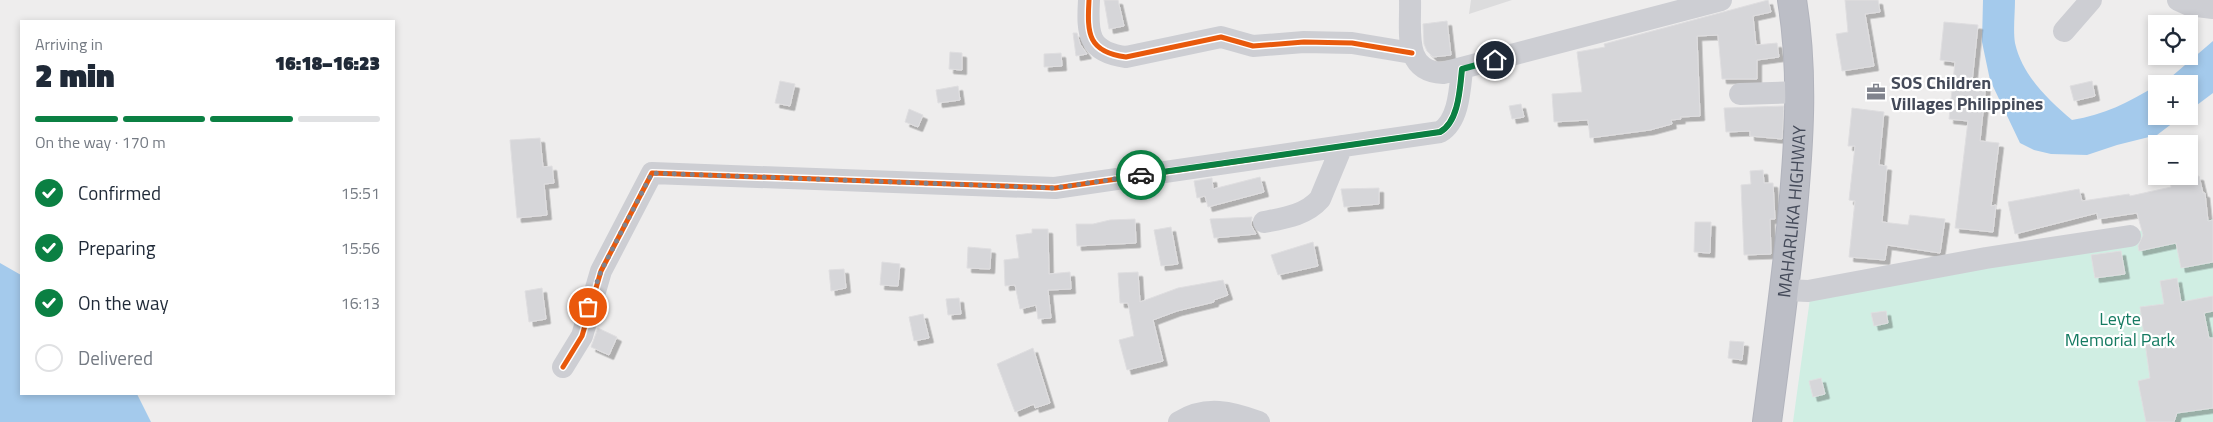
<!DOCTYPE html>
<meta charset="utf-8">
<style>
:root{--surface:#fff;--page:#f6f6f7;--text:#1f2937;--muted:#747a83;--line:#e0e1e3;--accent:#0b8043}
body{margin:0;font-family:"Titillium Web",sans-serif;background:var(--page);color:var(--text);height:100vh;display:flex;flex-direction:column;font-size:19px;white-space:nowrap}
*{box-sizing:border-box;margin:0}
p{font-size:16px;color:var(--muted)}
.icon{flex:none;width:28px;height:28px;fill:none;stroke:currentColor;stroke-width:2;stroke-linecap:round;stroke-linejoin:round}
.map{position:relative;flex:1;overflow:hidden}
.sheet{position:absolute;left:20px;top:20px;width:375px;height:375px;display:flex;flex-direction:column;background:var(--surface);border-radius:0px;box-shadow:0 2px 8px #0003}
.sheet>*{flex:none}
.controls{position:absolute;left:2148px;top:15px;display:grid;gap:10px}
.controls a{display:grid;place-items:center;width:50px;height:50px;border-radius:0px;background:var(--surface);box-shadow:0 2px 8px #0003;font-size:25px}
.pin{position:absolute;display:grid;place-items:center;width:42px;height:42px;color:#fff;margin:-21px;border:2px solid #fff;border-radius:50%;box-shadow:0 1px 5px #0007}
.courier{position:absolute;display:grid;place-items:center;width:50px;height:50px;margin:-25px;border:4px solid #0b8043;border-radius:50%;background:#fff;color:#222;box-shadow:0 1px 6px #0007}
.overview em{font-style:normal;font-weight:800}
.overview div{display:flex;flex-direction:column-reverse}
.overview{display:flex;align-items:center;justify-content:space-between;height:85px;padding:0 15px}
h1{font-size:32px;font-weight:800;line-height:38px}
.bar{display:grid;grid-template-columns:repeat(4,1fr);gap:8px 5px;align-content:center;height:60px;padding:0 15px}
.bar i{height:6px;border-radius:4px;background:var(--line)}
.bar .current{background:var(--accent)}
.bar p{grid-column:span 4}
ol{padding:0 15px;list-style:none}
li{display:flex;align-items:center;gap:15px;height:55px}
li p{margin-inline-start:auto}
li .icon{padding:5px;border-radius:50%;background:var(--accent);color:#fff;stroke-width:4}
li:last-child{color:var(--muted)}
li i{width:28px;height:28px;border:2px solid var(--line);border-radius:50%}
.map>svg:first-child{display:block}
</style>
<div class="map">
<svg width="2213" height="422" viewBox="0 0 2213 422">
<defs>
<filter id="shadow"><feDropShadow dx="4.5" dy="4.5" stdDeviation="0" flood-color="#0004"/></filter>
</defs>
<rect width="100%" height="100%" fill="#eeeded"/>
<path fill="#dcdcdd" d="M1471 0H1512L1469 14Z"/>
<path fill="#d0eee3" d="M2213 219V422H1793L1812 284Z"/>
<path fill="#a4caec" d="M1983 0H2015C2015 13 2013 30 2015 43 2022 75 2048 100 2072 120 2104 115 2129 102 2156 86V116H2182L2157 135 2117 145 2087 155 2051 154 2034 150 2020 143 1990 80 1982 42Z
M2213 41V93L2189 111V84H2160L2171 77Z
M0 263 21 275V394H137L151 422H0Z"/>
<path fill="#d6d6d9" stroke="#dfdee0" filter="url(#shadow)" d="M1104 0H1118L1124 26 1109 29Z
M1768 0 1771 12 1753 16 1756 45 1777 43 1779 57 1757 60V79H1722L1718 35 1697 36 1700 116 1680 117 1681 119 1671 120 1672 124 1650 130 1590 138 1588 120 1554 122 1552 94 1582 92 1577 52 1605 47 1604 44Z
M1845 0H1878L1880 12 1865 14 1874 66 1842 71 1836 34 1848 32Z
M1447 21 1451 55 1433 57 1427 51 1424 44 1423 24Z
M1944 22 1978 25 1972 82 1986 83 1980 141 1999 143 1991 206 1996 205 1993 232 1955 228 1968 121 1949 119 1955 62 1940 60Z
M1073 33H1077L1080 44 1087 54 1076 56Z
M950 52 962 53V70L949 69Z
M1061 53 1062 66 1044 67V54Z
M780 81 795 84 790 106 775 103Z
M2092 81 2095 96 2074 101 2070 86Z
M958 86 960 100 938 103 936 90Z
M1521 104 1524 117 1512 119 1509 106Z
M1784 106 1782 139 1750 136V131L1726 132 1724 108Z
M1852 108 1884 112 1879 165 1887 166 1882 222 1908 225 1910 215 1945 219 1940 253 1887 245 1885 260 1849 257 1855 201 1849 200 1855 146H1848Z
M909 109 923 115 918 127 905 122Z
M540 138 543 167 552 166 554 183 544 184 547 215 517 218 510 140Z
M1763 170 1764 183H1773L1775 219H1770L1771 254 1744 255 1741 185 1751 184 1750 171Z
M2169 176H2199L2203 193H2205L2208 221 2213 220V262L2181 268 2176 243 2139 251 2138 246 2143 235 2137 213 2098 219 2097 213 2015 234 2008 202 2079 189 2082 201 2129 194 2130 196 2171 187Z
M1260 177 1264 192 1208 207 1205 196 1197 198 1194 181 1212 178 1213 189Z
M1379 188V204L1344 207 1341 189Z
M1252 217 1251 225 1256 234 1214 238 1210 219Z
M1135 219 1136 243 1077 246 1076 224H1093L1110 220Z
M1695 222H1711L1710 253 1694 252Z
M1171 227 1178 264 1161 266 1154 230Z
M1032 229H1048L1049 274 1070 272 1071 289 1048 290 1051 318 1038 319 1036 305 1020 309 1015 285 1005 286 1004 260 1019 258 1016 235 1032 233Z
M1313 242 1318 266 1278 275 1271 255Z
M968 247 991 249 990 269 967 268Z
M2121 251 2125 274 2095 278 2091 255Z
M882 262 900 264 898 286 880 285Z
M844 269 846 288 831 291 829 270Z
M1138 272 1140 302 1178 288 1223 280 1228 295 1214 300V302L1177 311 1153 320 1163 361 1127 370 1119 340 1134 336 1128 303H1120L1118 273Z
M2177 278 2181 302 2213 296V311L2204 313 2209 338H2213V408L2177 413 2174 422H2146L2138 381 2150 378 2140 307 2164 304 2160 281Z
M542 288 546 319 529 322 525 291Z
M959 298 961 314 948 315 946 299Z
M1886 311 1888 323 1874 326 1871 313Z
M923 314 929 338 914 341 909 317Z
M598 328 617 337 609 355 591 347Z
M1730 341 1744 342 1742 360 1728 358Z
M1033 348 1050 403 1035 408 1034 404 1015 412 997 364Z
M1821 378 1825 394 1813 397 1809 381Z"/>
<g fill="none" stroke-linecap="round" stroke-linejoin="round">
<g stroke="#b2b4bd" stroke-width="30">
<g id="highway">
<path id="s1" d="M1767 422C1776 354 1785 287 1792 219 1799 145 1804 73 1792 0"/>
</g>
</g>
<path stroke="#cdced3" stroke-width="22" d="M1089 0C1087 34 1088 52 1126 57L1221 37 1253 46 1304 42 1352 43 1412 53
M1410 0C1411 31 1402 71 1443 73L1721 0
M2178 0 2189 5 2213 8
M2064 31 2091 0
M1740 94 1800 92
M1264 222C1285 218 1306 215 1320 199L1342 146
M1785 290 1808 291 1986 258 2130 236
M563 367 582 336 601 271 652 173 1055 188 1440 132C1459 121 1460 88 1462 69
M1179 422C1206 405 1232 412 1259 422"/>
<use href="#highway" stroke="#bcbec6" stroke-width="28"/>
<g stroke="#fff" stroke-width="8">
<path id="cycleway" d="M1089 0C1087 34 1088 52 1126 57L1221 37 1253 46 1304 42 1352 43 1412 53
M563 367 582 336 601 271 652 173 1055 188 1440 132C1459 121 1460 88 1462 69"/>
</g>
<use href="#cycleway" stroke="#e8590c" stroke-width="5"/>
</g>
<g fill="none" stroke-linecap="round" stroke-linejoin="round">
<path stroke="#80838d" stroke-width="5" stroke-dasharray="0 9" d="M588 307 601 271 652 173 1055 188 1141 175"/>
<path stroke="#0b8043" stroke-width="6" d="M1141 175 1440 132C1459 122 1460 87 1462 69L1495 60"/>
</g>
<defs>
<g id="office-bare" transform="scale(1.5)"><path d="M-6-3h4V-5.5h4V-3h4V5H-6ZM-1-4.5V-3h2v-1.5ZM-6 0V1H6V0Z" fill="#80838d" stroke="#fff" stroke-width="2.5" paint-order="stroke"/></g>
</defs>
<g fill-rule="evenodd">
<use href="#office-bare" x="1876" y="92"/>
</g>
<g text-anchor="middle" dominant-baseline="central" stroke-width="4.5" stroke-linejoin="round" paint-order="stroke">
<g font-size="18" font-weight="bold" fill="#444a59" stroke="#fff" text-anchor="start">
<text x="1891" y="82">SOS Children<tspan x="1891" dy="21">Villages Philippines</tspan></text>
</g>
<g font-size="18" fill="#444a59" stroke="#fff">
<text stroke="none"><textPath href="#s1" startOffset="212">MAHARLIKA HIGHWAY</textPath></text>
</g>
<g font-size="18" fill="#157b62" stroke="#fff">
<text x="2120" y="318">Leyte<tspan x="2120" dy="21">Memorial Park</tspan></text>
</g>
</g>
</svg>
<div class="controls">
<a><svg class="icon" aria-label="locate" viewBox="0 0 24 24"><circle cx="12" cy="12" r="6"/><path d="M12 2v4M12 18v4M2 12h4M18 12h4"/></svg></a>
<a>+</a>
<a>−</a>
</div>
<div class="pin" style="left:588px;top:307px;background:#ea580c"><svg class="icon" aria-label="bag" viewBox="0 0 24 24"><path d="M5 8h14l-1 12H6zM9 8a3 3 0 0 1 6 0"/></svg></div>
<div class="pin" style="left:1495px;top:60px;background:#1f2937"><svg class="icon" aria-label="home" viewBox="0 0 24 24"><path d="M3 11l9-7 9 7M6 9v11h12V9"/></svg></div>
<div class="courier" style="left:1141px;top:175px"><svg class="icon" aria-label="car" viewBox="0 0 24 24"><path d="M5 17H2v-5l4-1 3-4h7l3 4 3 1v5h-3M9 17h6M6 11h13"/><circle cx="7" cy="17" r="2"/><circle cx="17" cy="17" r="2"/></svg></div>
<section class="sheet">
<div class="overview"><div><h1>2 min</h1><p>Arriving in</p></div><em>16:18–16:23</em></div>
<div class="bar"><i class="current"></i><i class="current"></i><i class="current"></i><i></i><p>On the way · 170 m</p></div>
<ol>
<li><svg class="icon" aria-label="check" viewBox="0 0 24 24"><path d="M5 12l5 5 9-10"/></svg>Confirmed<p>15:51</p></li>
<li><svg class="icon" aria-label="check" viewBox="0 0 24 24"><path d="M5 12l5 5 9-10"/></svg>Preparing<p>15:56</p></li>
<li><svg class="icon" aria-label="check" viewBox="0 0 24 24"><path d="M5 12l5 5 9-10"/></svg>On the way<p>16:13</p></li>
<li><i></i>Delivered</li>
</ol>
</section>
</div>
